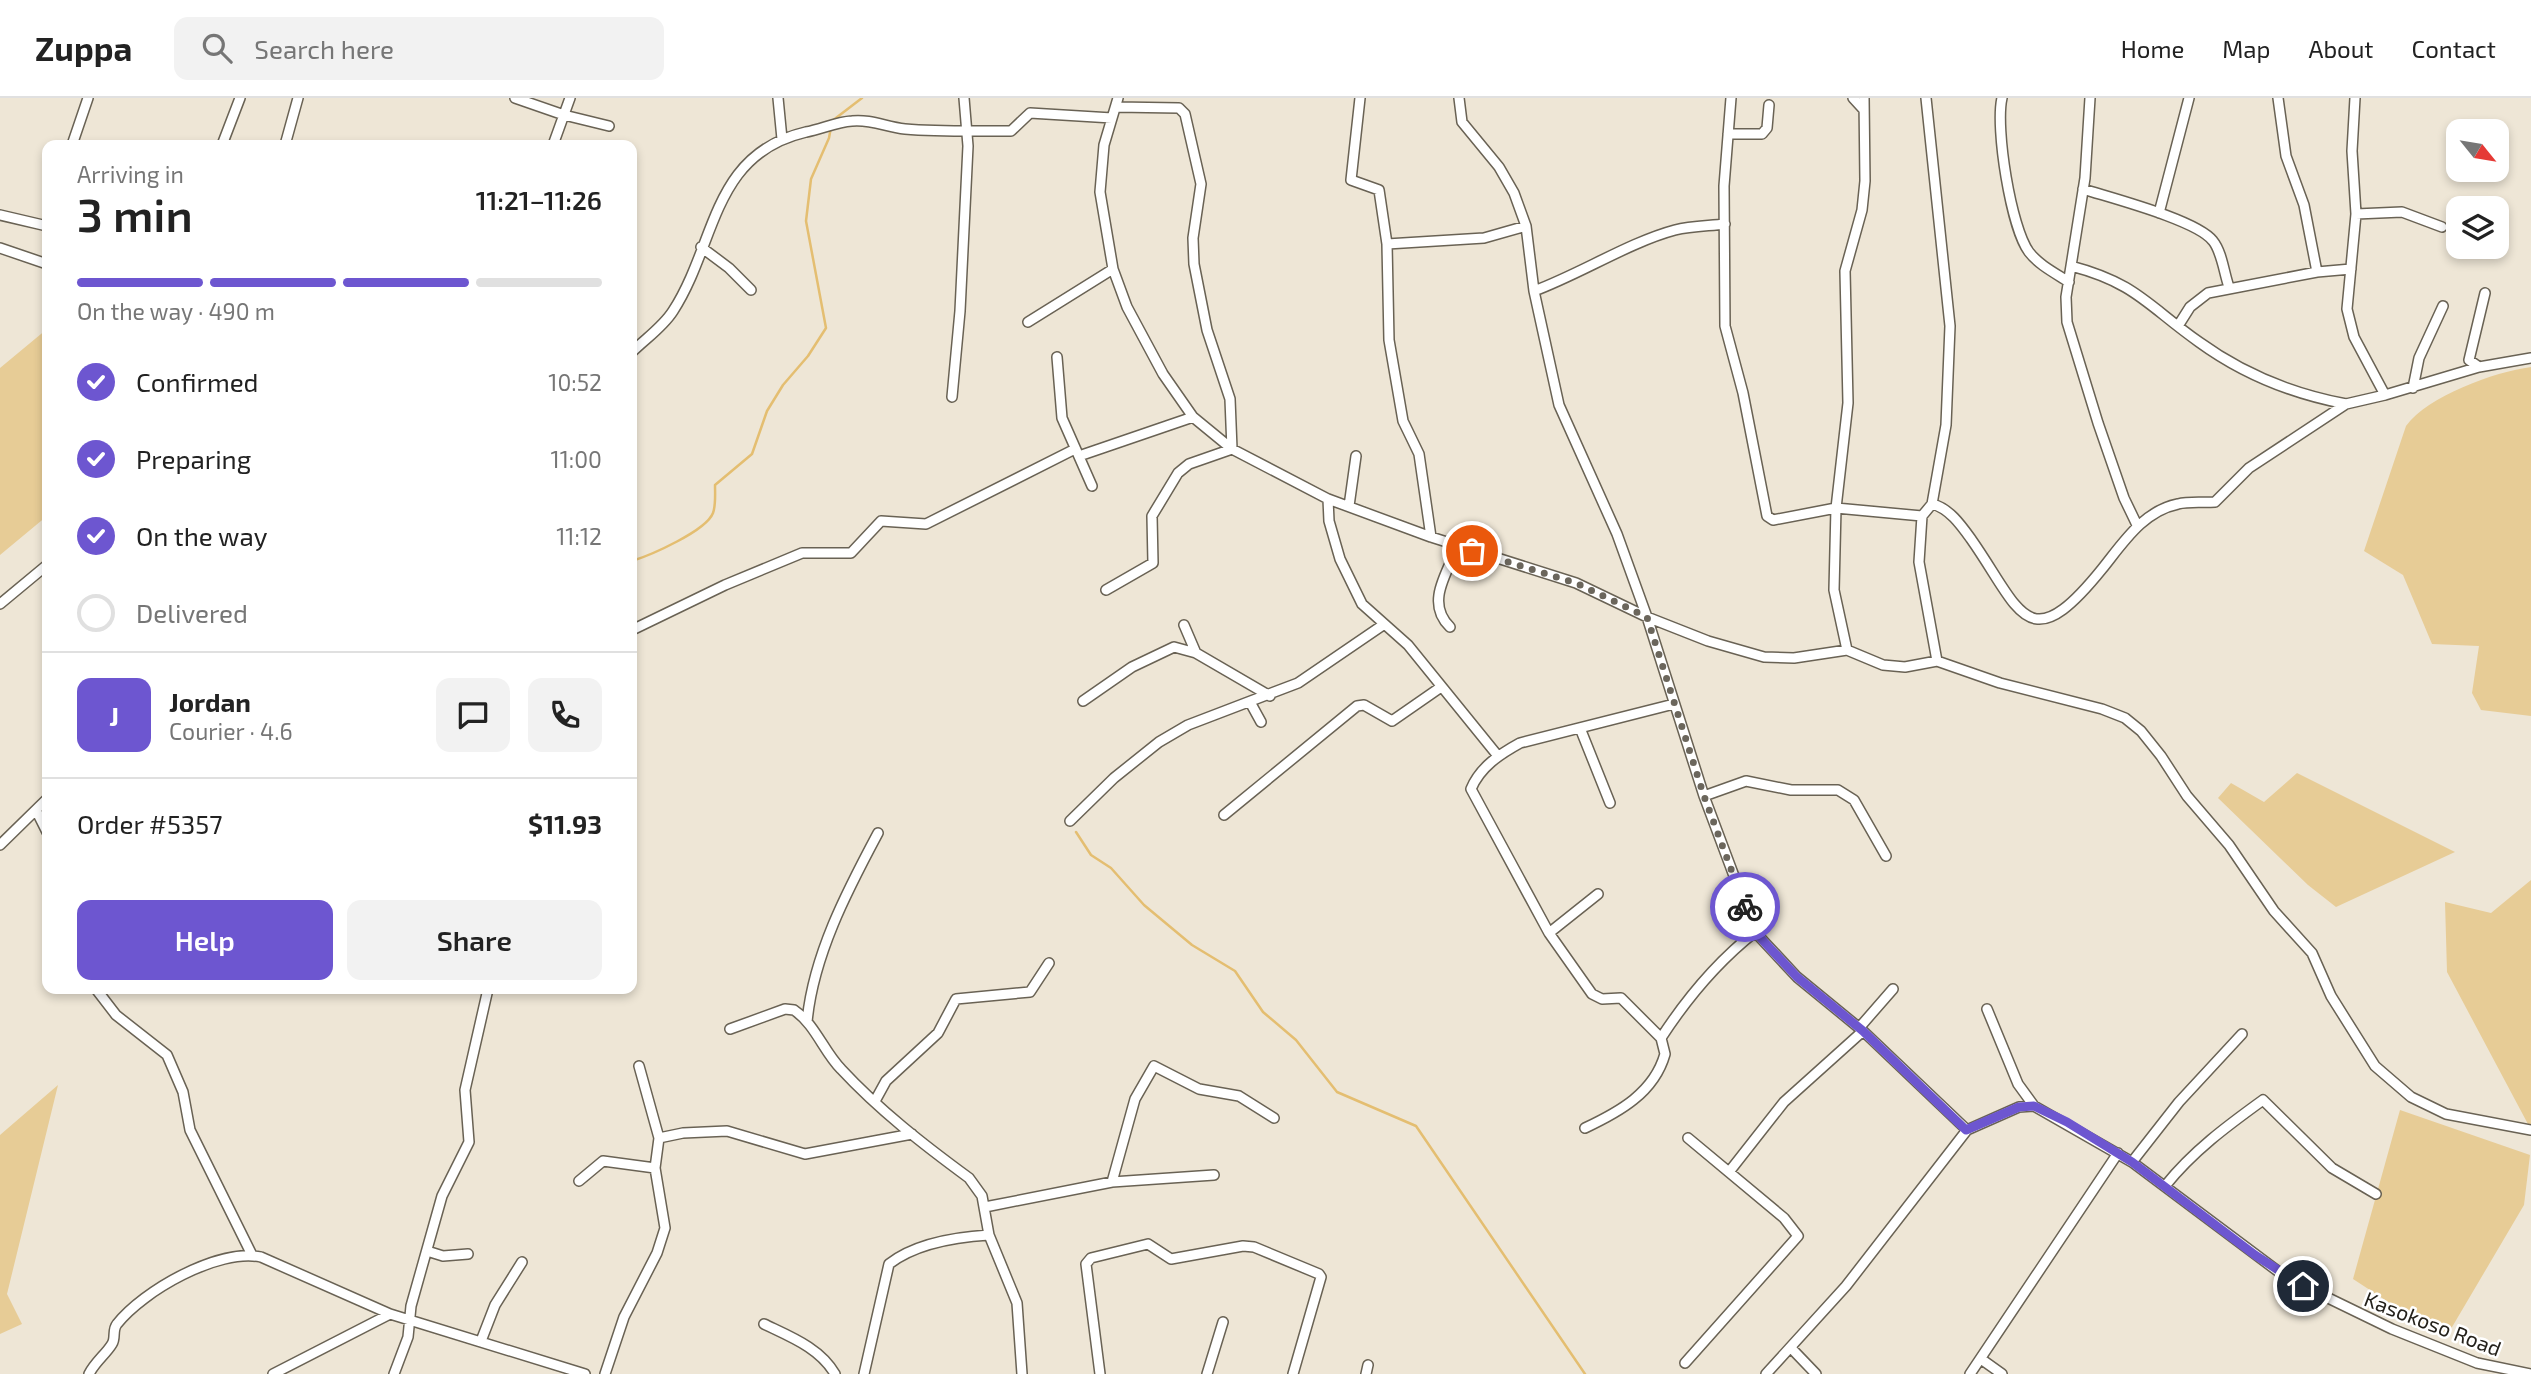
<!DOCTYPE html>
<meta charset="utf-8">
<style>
:root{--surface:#fff;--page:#f2f2f2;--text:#222;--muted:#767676;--line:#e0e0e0;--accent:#6d56d0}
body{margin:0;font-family:"Exo 2",sans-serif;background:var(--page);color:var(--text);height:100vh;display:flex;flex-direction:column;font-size:26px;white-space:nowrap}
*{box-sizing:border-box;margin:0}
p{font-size:23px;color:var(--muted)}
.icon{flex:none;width:38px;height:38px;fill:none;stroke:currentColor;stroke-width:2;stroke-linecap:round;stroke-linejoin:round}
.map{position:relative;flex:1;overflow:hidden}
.details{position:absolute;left:42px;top:42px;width:595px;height:854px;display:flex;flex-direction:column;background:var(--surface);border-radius:14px;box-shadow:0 4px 10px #0003}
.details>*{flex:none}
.needle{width:46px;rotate:120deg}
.buttons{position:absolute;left:2446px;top:21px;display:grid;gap:14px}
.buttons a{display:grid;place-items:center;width:63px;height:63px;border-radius:14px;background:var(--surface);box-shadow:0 4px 10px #0003;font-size:35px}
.pin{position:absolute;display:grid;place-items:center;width:60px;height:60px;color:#fff;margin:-30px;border:4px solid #fff;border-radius:50%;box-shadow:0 2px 7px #0007}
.courier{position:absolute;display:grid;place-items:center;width:70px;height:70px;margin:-35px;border:5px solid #6d56d0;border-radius:50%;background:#fff;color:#222;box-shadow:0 2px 9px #0007}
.headline em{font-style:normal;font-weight:600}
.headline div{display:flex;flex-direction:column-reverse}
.headline{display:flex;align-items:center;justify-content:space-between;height:119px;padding:0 35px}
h1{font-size:46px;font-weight:600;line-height:52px}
.bar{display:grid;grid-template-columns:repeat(4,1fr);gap:10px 7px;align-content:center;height:84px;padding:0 35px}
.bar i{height:9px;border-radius:5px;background:var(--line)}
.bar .current{background:var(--accent)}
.bar p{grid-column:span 4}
.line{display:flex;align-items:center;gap:18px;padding:0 35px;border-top:2px solid var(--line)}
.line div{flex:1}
.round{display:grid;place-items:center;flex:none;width:74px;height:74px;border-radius:14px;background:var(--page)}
ol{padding:0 35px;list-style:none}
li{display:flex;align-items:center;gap:21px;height:77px}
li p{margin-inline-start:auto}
li .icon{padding:7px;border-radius:50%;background:var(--accent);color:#fff;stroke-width:4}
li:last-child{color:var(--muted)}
li i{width:38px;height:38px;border:4px solid var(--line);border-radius:50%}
.button{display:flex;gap:14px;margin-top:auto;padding:14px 35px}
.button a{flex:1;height:80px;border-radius:14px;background:var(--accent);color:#fff;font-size:28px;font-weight:600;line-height:80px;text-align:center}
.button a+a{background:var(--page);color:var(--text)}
header{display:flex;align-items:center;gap:42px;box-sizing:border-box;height:98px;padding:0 35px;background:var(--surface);border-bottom:2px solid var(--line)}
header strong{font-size:33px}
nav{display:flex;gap:38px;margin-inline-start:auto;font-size:24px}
.search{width:490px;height:63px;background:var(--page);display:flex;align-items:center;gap:18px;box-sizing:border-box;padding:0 24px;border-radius:14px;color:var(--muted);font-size:26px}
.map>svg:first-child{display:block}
</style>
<header>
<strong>Zuppa</strong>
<div class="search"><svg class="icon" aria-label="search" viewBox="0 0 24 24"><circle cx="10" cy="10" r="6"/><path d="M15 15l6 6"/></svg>Search here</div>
<nav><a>Home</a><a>Map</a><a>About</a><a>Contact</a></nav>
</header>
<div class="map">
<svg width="2531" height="1276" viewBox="0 0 2531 1276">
<rect width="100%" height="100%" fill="#eee6d6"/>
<path fill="#e7cc96" d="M47 231V418L0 457V270Z
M2531 269V618L2481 612 2472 595 2479 548 2432 546 2403 477 2364 453 2406 328C2428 298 2494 274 2531 269Z
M2297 675 2455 754 2336 809 2308 787 2218 700 2231 685 2264 704Z
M2531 782V1027L2529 1028 2447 874 2445 804 2491 815Z
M58 987 7 1196 22 1226 0 1236V1037Z
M2400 1012 2530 1057 2524 1107 2445 1241 2353 1181Z"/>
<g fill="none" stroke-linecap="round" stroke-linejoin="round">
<path stroke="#e4be71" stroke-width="2.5" d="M832 23 862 0
M632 463C651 457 706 433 713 415 716 407 715 395 715 387L752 356 767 313 783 287 808 258 826 230 806 123 811 81 829 40 831 29
M1076 734 1091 757 1111 770 1144 807 1192 847 1235 873 1263 914 1296 942 1337 994 1416 1028 1585 1276"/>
<g stroke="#696254" stroke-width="12">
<path id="street" d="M515 0 564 17 609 28
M778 0 782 41
M1118 0 1104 47 1100 94 1113 171 1127 209 1163 276 1193 319 1232 351 1328 401 1431 439 1576 485 1647 519 1704 698 1755 834 1797 879 1863 933 1967 1032 2019 1009 2034 1008 2132 1064 2287 1180 2392 1231 2477 1265 2531 1276
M1360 0 1351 82 1379 92 1387 146 1484 140 1526 128
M1459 0 1462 24 1499 69 1514 95 1526 128 1534 193 1559 307 1617 436 1647 519 1708 543 1764 559 1794 560 1847 552 1883 567 1905 569 1937 563 2000 585 2102 611 2125 620 2141 633 2161 658 2187 698 2229 747 2274 813 2312 855 2331 898 2375 968 2411 999 2446 1016 2531 1032
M1731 0 1724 88 1725 228 1743 295 1767 418 1773 422 1836 410 1922 418
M1853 0 1864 12
M1926 0 1950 228 1946 327 1932 406 1922 418 1919 464 1937 563
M2002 0C1995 30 2011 130 2029 154 2039 167 2055 175 2069 184
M2090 0 2085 80 2071 168C2136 185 2148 208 2199 244 2243 276 2293 296 2346 306
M2278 0 2286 58 2304 107 2317 174
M2355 0 2352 53 2356 116 2347 211 2354 239 2385 297 2479 269 2531 260
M1728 36H1762L1767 30 1769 7
M72 47 88 0
M222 47 240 0
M285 47 298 0
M553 47 570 0
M2083 91C2111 100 2197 122 2213 143 2222 154 2224 175 2229 189
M2159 115 2189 0
M2356 116 2402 114 2442 129
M0 117 47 128
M1387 146 1389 242 1403 323 1419 356 1431 439
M701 149 729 170 751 192
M0 150 47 166
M2071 168 2066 199 2067 224 2098 325 2124 400 2137 427
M1534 193C1580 176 1630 144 1675 132 1691 128 1708 128 1725 126
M1028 224 1113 171
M2178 228 2190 209 2208 195 2317 174 2351 171
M632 254C645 241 663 229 673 213 717 145 711 56 806 34 822 31 836 24 852 23 871 21 886 29 905 31 939 34 976 33 1011 33L1030 15 1112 20
M1057 259 1062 320 1092 388
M2479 269 2469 262 2485 195
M2413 290 2419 260 2443 208
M952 299 960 213 968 48 964 0
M1079 358 1193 319
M1328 401 1329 423 1340 461 1362 506 1408 547 1498 658
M1932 406C1949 410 1961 427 1971 441 2021 512 2027 564 2102 471 2123 445 2143 413 2178 406 2189 403 2203 405 2215 404L2249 370 2346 306 2385 297
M1349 408 1356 358
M1106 492 1153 465 1152 418 1178 375 1189 366 1232 351 1230 301 1207 232 1194 166 1193 140 1201 86 1185 16 1179 10 1116 9
M0 506 47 467
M1184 527 1196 555
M1450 529C1425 505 1447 475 1458 448
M632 532 725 487 802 455H851L881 423 926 426 1075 351
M1847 552 1834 492 1836 410 1848 305 1845 173 1862 112 1865 83 1864 0
M1083 603 1132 569 1174 549 1196 555 1270 598
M1250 604 1261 624
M1580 630 1610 705
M1704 698 1746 683 1791 692H1838L1854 702 1886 758
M37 714 47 734
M1224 717 1357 608 1364 607 1392 623 1441 589
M1070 723 1114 680 1159 644 1188 627 1298 585 1383 527
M0 747 47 701
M1549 835 1598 796
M96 891 116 917 167 957 183 994 190 1032 252 1157
M1987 911 2018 986 2034 1008
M807 924C813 858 847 793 878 735
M1859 930 1893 891
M730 931 785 911 794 912C815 926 824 954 841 971 879 1012 924 1047 969 1080L982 1098 989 1137 1017 1205 1022 1276
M1661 940 1621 900 1602 901 1592 896 1549 835 1471 691C1480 669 1500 656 1520 645L1674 606
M875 1003 886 983 938 935 956 901 1030 894 1049 865
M1585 1030C1619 1014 1654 995 1665 956L1661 940C1687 900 1717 864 1755 834
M659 1040 683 1035 727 1033 805 1056 912 1036
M2132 1064 2179 1004 2242 936
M1729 1074 1784 1004 1863 933
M579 1083 603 1063 655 1070
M1112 1084 1135 1001 1154 968 1199 991 1239 998 1274 1020
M2165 1088C2193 1053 2227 1028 2263 1002L2332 1070 2376 1096
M985 1109 1112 1084 1214 1077
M427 1153 443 1158 468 1156
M764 1226C791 1239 820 1250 835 1276
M481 1243 495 1207 522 1164
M1792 1251 1816 1276
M1981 1261 2002 1276
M1685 1265 1798 1138 1784 1120 1688 1040
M89 1276C95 1264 106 1256 112 1246 116 1240 112 1232 117 1226 143 1193 218 1150 261 1159L390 1216
M273 1276 390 1216 585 1276
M394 1276 408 1239 411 1208 442 1098 469 1044 465 992 488 891
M605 1276 624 1219 657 1155 665 1130 655 1070 659 1040 639 968
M864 1276 889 1166C916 1145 956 1139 989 1137
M1100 1276 1086 1166 1091 1160 1148 1146 1171 1161 1243 1148 1254 1149 1319 1176 1321 1179 1293 1276
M1207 1276 1223 1224
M1366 1276 1368 1267
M1766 1276 1846 1188 1967 1032
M1970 1276 2118 1055"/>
</g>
<use href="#street" stroke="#fff" stroke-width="9"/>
</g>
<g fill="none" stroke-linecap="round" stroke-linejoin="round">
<path stroke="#6b665c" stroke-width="7" stroke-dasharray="0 12.6" d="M1472 453 1576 485 1647 519 1704 698 1745 809"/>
<path stroke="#6d56d0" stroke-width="9" d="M1745 809 1755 834 1797 879 1863 933 1966 1032 2019 1009 2034 1008 2067 1024 2132 1064 2255 1157 2303 1188"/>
</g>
<g text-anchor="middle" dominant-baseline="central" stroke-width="5" stroke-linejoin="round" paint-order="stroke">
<g font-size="21" fill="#24211b" stroke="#fff">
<text transform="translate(2433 1225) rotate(21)">Kasokoso Road</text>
</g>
</g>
</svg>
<div class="buttons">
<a><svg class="needle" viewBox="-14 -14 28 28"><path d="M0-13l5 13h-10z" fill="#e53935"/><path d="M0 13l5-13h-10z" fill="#767676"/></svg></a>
<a><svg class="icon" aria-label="layers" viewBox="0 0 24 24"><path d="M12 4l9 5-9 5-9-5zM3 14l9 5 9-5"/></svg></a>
</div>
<div class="pin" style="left:1472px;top:453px;background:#ea580c"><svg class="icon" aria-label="bag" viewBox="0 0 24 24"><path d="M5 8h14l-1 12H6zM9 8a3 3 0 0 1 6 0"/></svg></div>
<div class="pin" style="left:2303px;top:1188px;background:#1f2937"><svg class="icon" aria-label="home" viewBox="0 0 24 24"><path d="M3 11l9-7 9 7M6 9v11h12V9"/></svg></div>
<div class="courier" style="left:1745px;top:809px"><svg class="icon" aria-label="bike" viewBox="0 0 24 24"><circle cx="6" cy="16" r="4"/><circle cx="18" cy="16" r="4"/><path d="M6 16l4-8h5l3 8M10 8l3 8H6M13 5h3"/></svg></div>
<section class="details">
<div class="headline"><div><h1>3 min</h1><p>Arriving in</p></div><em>11:21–11:26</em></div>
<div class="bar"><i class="current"></i><i class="current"></i><i class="current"></i><i></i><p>On the way · 490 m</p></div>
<ol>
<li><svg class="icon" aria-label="check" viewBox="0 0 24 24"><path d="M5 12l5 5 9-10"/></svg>Confirmed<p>10:52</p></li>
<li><svg class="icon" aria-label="check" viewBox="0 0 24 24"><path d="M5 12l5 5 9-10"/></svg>Preparing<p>11:00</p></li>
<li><svg class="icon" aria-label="check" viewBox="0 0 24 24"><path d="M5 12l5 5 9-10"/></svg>On the way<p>11:12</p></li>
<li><i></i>Delivered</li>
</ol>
<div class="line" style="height:126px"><b class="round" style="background:var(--accent);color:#fff">J</b><div><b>Jordan</b><p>Courier · 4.6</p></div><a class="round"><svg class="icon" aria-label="chat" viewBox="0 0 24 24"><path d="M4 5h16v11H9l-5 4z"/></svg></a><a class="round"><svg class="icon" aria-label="phone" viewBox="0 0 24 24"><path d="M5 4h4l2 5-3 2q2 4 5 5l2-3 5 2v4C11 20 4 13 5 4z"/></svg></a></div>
<div class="line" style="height:91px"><div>Order #5357</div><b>$11.93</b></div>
<div class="button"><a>Help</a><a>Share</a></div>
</section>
</div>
